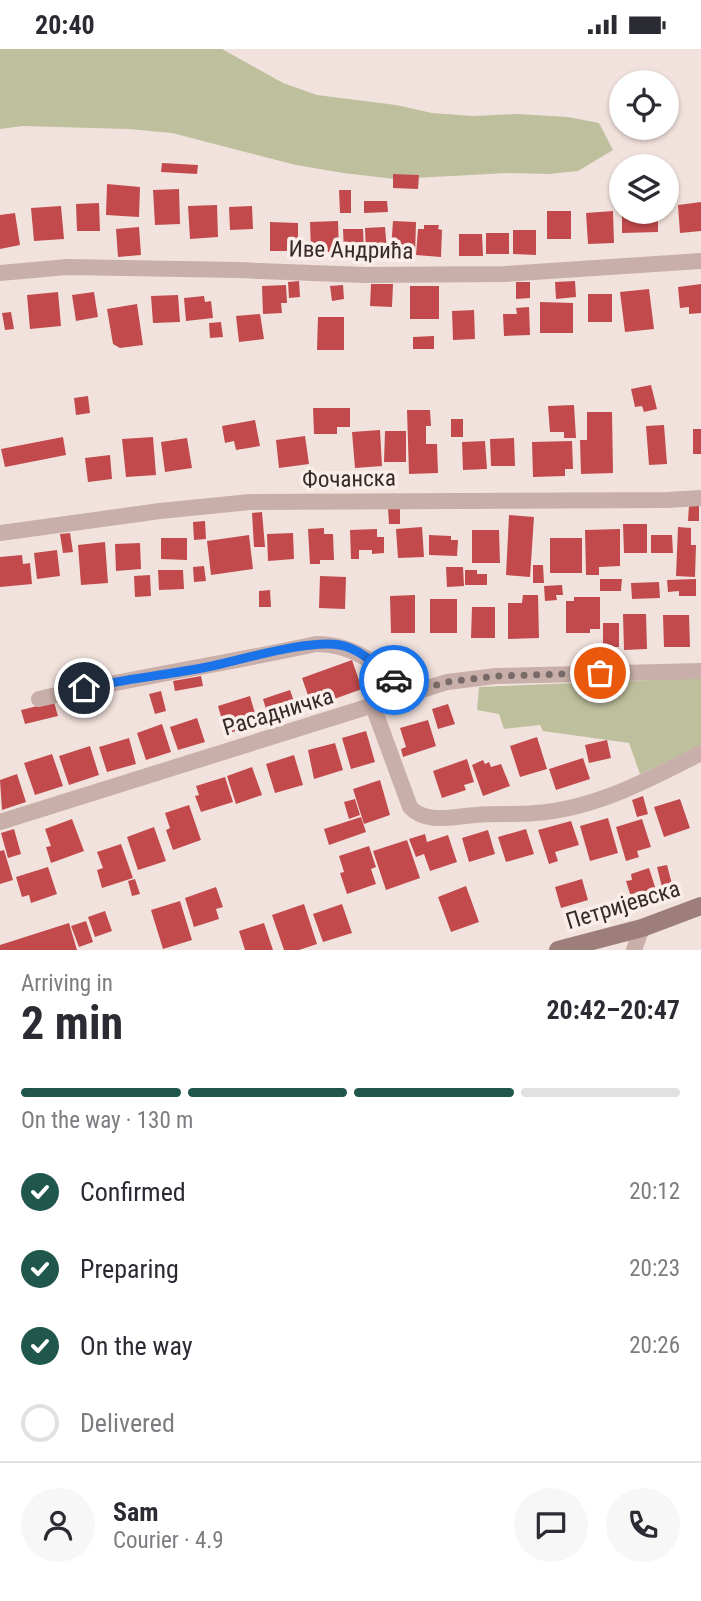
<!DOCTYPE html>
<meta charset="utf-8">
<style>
:root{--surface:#fff;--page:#f7f7f7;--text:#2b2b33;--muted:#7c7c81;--line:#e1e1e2;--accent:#1f574c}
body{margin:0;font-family:"Roboto Condensed",sans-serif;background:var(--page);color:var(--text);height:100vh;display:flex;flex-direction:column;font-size:26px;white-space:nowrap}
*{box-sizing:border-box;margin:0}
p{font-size:23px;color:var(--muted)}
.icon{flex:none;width:38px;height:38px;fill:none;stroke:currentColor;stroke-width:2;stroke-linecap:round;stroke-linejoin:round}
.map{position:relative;height:901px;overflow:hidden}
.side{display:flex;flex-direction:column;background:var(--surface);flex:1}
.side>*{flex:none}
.controls{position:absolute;left:609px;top:21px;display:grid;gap:14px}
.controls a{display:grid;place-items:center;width:70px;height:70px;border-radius:50%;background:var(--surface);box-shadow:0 2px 5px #0004;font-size:35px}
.pin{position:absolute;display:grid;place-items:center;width:60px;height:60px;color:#fff;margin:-30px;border:4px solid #fff;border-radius:50%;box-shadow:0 2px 7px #0007}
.courier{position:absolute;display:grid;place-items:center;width:70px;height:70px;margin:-35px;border:5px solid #1a73e8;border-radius:50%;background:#fff;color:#222;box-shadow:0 2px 9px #0007}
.summary em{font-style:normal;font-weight:700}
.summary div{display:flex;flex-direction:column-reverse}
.summary{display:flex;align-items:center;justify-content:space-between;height:119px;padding:0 21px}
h1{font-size:46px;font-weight:700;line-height:52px}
.bar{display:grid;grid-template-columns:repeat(4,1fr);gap:10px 7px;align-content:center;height:84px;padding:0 21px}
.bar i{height:9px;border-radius:5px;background:var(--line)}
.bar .active{background:var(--accent)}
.bar p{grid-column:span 4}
.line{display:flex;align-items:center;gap:18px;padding:0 21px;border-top:2px solid var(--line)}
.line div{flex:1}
.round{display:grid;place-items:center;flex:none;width:74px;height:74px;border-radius:37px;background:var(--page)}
ol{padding:0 21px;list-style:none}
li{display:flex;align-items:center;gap:21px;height:77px}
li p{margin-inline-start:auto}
li .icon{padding:7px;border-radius:50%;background:var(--accent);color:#fff;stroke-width:4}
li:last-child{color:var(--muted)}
li i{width:38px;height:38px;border:4px solid var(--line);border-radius:50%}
.status{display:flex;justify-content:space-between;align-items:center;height:49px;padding:0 35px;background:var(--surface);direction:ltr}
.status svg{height:19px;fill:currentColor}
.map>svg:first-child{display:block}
</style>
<div class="status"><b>20:40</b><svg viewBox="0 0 49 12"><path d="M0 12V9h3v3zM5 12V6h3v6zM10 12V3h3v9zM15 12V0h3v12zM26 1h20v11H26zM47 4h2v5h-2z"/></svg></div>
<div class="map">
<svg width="701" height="901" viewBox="0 0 701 901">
<rect width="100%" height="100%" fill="#f2e2dd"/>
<path fill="#bec09d" d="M0 0H222L283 34 317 46 396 56 432 64 473 67 517 65 568 68 599 74 613 101 578 122 548 125 508 124 395 130 343 124 296 116 172 84 128 80 23 77 0 80Z
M701 629V697L640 725 629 694 543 682 540 676 504 680 499 665 477 661 479 638Z"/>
<path fill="#c24a4d" d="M162 114 198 116 197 125 161 123Z
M393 125 419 126 418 140 393 139Z
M107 135 140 138 139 168 106 166Z
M179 140 180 175 155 176 153 141Z
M339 141H351V164H340Z
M364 152H387L388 163 364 164Z
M701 153V182L680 184 678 156Z
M99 154 100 182H77L76 155Z
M217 156 218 188 190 190 188 157Z
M61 157 64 190 34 192 31 159Z
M252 157 253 180 230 181 229 158Z
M547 162H571V190H547Z
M613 162 614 194 588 195 586 164Z
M622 163H658V183L622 184Z
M15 164 20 196 0 200V166Z
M338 172 339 203H311L310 173Z
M393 172 416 173 415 207 396 206V201L391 200Z
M270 173 298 174V202H270Z
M424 176H439L438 180 442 181 441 208 416 206 418 180H424Z
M139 178 141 206 118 208 116 180Z
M385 178 387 202 366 204 365 179Z
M343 180H363L364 203 344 204Z
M513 181H536V206L513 205Z
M486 184H509V205H486Z
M459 185H482L483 207H459Z
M299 232 300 248 289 249 288 233Z
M575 232 576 248 556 250 555 233Z
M516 233H530V249L516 250Z
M371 235H393L392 258 370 257Z
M701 235V264L689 265V258L680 259 678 238Z
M286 236 287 254H281L282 264 263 265 262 237Z
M343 236 344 250 332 252 330 237Z
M410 237H439V270H410Z
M649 240 654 280 625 283 620 243Z
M58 243 61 277 30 280 27 246Z
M94 243 98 268 76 272 72 246Z
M588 245H612V273H588Z
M178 246 180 273 153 274 151 247Z
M204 247 205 253 211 252 213 269 186 272 184 249Z
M540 253 573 254V284H540Z
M137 255 143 296 120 299 113 295 107 260Z
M529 258 530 286 504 287 503 265H517L516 259Z
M474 261 475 290 453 291 452 262Z
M11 263 14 280 5 281 2 264Z
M260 265 264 290 239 293 236 267Z
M318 268H344V301H317Z
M221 273 223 288 210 289 209 274Z
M434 287V300H413V288Z
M651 336 657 360 644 363 642 357 635 358 631 340Z
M88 347 90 364 76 366 74 349Z
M574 356 576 389H564V383H550L548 357Z
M313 359H350V378H337V385H314Z
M407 361H430L431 377H426V395H437L438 424 409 425Z
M587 363H612L613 424 581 425 580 391H587Z
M451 370H463V388H451Z
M255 371 260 397 236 401 234 392 225 394 222 377Z
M664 376 667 415 649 416 646 377Z
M693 380H701V405H693Z
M380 381 382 417 355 419 352 383Z
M385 382H406V413H384Z
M305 387 309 415 279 419 276 391Z
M63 388 66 406 5 418 1 400Z
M153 388 156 426 126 428 122 390Z
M187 389 192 419 165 423 161 393Z
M514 389 515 417H491L490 390Z
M485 392 487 420 463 421 462 393Z
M572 392 573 420H565V427L533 428 532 393Z
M110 406 112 430 88 433 85 409Z
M689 457H699V472H688Z
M388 459H400V475H389Z
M262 463 265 498H254L252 464Z
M509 466 534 468 530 528 506 526Z
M205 472 206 490 194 491 193 473Z
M623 475H647V504H624Z
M422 478 424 508 398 509 396 480Z
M678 478 691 479V496H696L695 528 676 527Z
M324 479V485H333L334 511H320V515H310L308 480Z
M377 480V488H384V504L372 505V501H359V510H351L350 481Z
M620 480V517L599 518V526H586L585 481Z
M472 481H499L500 514H472Z
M70 484 73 503 63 504 60 485Z
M293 484 294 510 268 512 267 485Z
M249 486 253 520 211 526 207 492Z
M429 486 451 487V491H458L457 507 429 506Z
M651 486H672L673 504H651Z
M161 489H187V511L161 510Z
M550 489H582V524H550Z
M105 493 108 534 81 536 78 496Z
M140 494 141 520 116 522 115 495Z
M57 501 60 527 37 530 34 504Z
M22 506 23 515 30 514 32 535 0 538V508Z
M533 516H543L544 534H533Z
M204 517 206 532 194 533 193 518Z
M446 518H463L464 537 447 538Z
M158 521H183L184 540 159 541Z
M465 521H477V525H487V536H465Z
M150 526 151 547 135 548 134 527Z
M320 527 346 528 345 560 319 559Z
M600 530H622L621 542H600Z
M696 530V547H679V542L668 543 667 531Z
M659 533 660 549 632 550 631 534Z
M562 536 563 546H556L557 551 545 552 544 537Z
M270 541 271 558H259V542Z
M415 546V584H391L390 547Z
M523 546H538L539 589 508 590V554H522Z
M574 548H600V580H590V584H566V552H574Z
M430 550H457V584H430Z
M472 558H495V589H471Z
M623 565H646L647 600 624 601Z
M663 566H689L690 598H664Z
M603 574H619V598H603Z
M352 611 362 640 312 658 302 629Z
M201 627 203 637 175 642 173 632Z
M290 641 298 664 270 673 263 650Z
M161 642 166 662 155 665 149 645Z
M250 647 258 675 226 685 218 657Z
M54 653 58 667 25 675 21 661Z
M448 655 455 675 438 680 432 660Z
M197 669 205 693 178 701 170 678Z
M428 671 436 697 403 708 401 700 406 698 400 679Z
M162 675 171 703 146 711 137 684Z
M366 682 375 713 351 720 342 689Z
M537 688 547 720 520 728 510 697Z
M129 689 136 715 107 723 99 698Z
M607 691 611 709 589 714 585 696Z
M335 694 343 721 314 730 308 701Z
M90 697 99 726 69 736 59 707Z
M52 705 63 737 35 746 24 714Z
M294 706 303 736 275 744 266 715Z
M583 709 590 730 556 741 549 720Z
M467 710 474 733 464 736 466 741 442 749 433 722Z
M483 711 485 715 489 713 491 718 501 715 510 737 483 747 472 716Z
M252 718 262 746 236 755 227 727Z
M17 725 26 753 2 761 0 731Z
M225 728 233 753 201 763 195 747 199 746 196 737Z
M380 731 390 766 364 775 353 740Z
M643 747 648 765 637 768 632 751Z
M355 750 360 766 349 770 344 753Z
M680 750 690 779 664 788 654 758Z
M189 756 201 791 173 801 166 781 170 779 165 764Z
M361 768 366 783 329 796 324 780Z
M608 769 618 804 590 812 580 777Z
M72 770 84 802 51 814 46 798 51 797 45 780Z
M642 770 651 798 637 802 639 808 626 812 616 778Z
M571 772 579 796 555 803 558 812 549 815 538 781Z
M154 778 166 812 138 821 127 788Z
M14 780 21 805 8 809 1 784Z
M526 780 534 805 506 813 498 788Z
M488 781 495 805 469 813 462 789Z
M425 785 427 793 448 786 457 813 430 822 424 805 416 808 409 790Z
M407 791 420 829 386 841 373 802Z
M121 795 133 829 102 839 97 821 103 819 97 803Z
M369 797 376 818 371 820 376 835 347 845 340 824 344 823 339 807Z
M4 801 13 831 0 835V802Z
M667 816 672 835 662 838 657 818Z
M48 818 57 845 31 854 29 846 22 848 16 828Z
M649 819 656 841 631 848 626 832 632 831 631 825Z
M135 830 140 845 132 847 128 832Z
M582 830 588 851 561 859 555 838Z
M466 837 479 873 451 883 438 848Z
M216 838 223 858 216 860 219 870 194 878 185 849Z
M180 852 192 891 163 900 151 861Z
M304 855 317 895 299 901H284L272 866Z
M342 855 352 884 323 893 313 865Z
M105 862 112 882 95 888 88 868Z
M86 872 93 893 79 898 71 877Z
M69 874 77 901H0V896Z
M264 874 273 901H245L239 882Z"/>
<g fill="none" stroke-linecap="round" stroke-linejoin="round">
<path stroke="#c9afa9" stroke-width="16" d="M0 224 67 218 238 221 364 226 505 225 701 212
M0 484 160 462 250 453 667 451 701 449
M39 650C131 629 224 615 316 595 356 595 381 617 406 645
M373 657 410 758C426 776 454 767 476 766 496 764 515 766 535 764 595 760 648 731 701 704
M0 773 447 633 496 627 701 622
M634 901 642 879"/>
<path stroke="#9d7e7a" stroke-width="18" d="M558 901 642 879 701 857"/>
</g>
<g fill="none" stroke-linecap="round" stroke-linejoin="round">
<path stroke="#786a68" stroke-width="7" stroke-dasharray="0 12.6" d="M394 631 406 645 447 633 496 627 600 624"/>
<path stroke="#1a73e8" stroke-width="9" d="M84 639C125 630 166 626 207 618 241 611 308 590 340 596 361 600 378 618 394 631"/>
</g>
<g text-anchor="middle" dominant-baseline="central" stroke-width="7" stroke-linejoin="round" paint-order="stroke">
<g font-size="23" fill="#372929" stroke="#f9eee9">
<text transform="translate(351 201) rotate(1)">Иве Андрића</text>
<text transform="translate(349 430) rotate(-1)">Фочанска</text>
<text transform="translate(278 663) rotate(-17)">Расадничка</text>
<text transform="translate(623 856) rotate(-17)">Петријевска</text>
</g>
</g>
</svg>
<div class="controls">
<a><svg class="icon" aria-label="locate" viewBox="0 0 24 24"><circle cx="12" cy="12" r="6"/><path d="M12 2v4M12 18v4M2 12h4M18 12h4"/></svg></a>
<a><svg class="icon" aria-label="layers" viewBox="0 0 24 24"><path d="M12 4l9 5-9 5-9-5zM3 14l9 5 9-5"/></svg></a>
</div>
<div class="pin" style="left:600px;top:624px;background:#ea580c"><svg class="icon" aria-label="bag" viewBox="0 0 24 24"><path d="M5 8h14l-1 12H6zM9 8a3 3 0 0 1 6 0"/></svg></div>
<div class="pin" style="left:84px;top:639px;background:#1f2937"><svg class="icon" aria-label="home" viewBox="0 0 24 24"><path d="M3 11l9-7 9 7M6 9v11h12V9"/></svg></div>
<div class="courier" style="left:394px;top:631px"><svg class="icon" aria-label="car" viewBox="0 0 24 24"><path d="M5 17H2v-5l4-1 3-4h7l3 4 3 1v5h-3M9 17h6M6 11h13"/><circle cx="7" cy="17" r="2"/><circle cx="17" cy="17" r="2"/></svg></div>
</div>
<section class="side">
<div class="summary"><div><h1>2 min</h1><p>Arriving in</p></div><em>20:42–20:47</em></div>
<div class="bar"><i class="active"></i><i class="active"></i><i class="active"></i><i></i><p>On the way · 130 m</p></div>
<ol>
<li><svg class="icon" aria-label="check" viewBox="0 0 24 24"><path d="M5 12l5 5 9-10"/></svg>Confirmed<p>20:12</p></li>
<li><svg class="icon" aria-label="check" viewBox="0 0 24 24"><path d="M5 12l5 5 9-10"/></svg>Preparing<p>20:23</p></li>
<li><svg class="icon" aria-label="check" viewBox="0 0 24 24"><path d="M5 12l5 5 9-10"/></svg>On the way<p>20:26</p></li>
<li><i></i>Delivered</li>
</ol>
<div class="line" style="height:126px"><a class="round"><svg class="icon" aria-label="person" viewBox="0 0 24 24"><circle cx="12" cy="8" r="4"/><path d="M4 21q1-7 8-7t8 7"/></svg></a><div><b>Sam</b><p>Courier · 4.9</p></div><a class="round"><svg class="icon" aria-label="chat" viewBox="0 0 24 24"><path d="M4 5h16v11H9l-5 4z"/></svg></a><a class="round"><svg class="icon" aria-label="phone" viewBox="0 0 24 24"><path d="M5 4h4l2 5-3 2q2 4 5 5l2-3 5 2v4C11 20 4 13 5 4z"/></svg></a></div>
</section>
